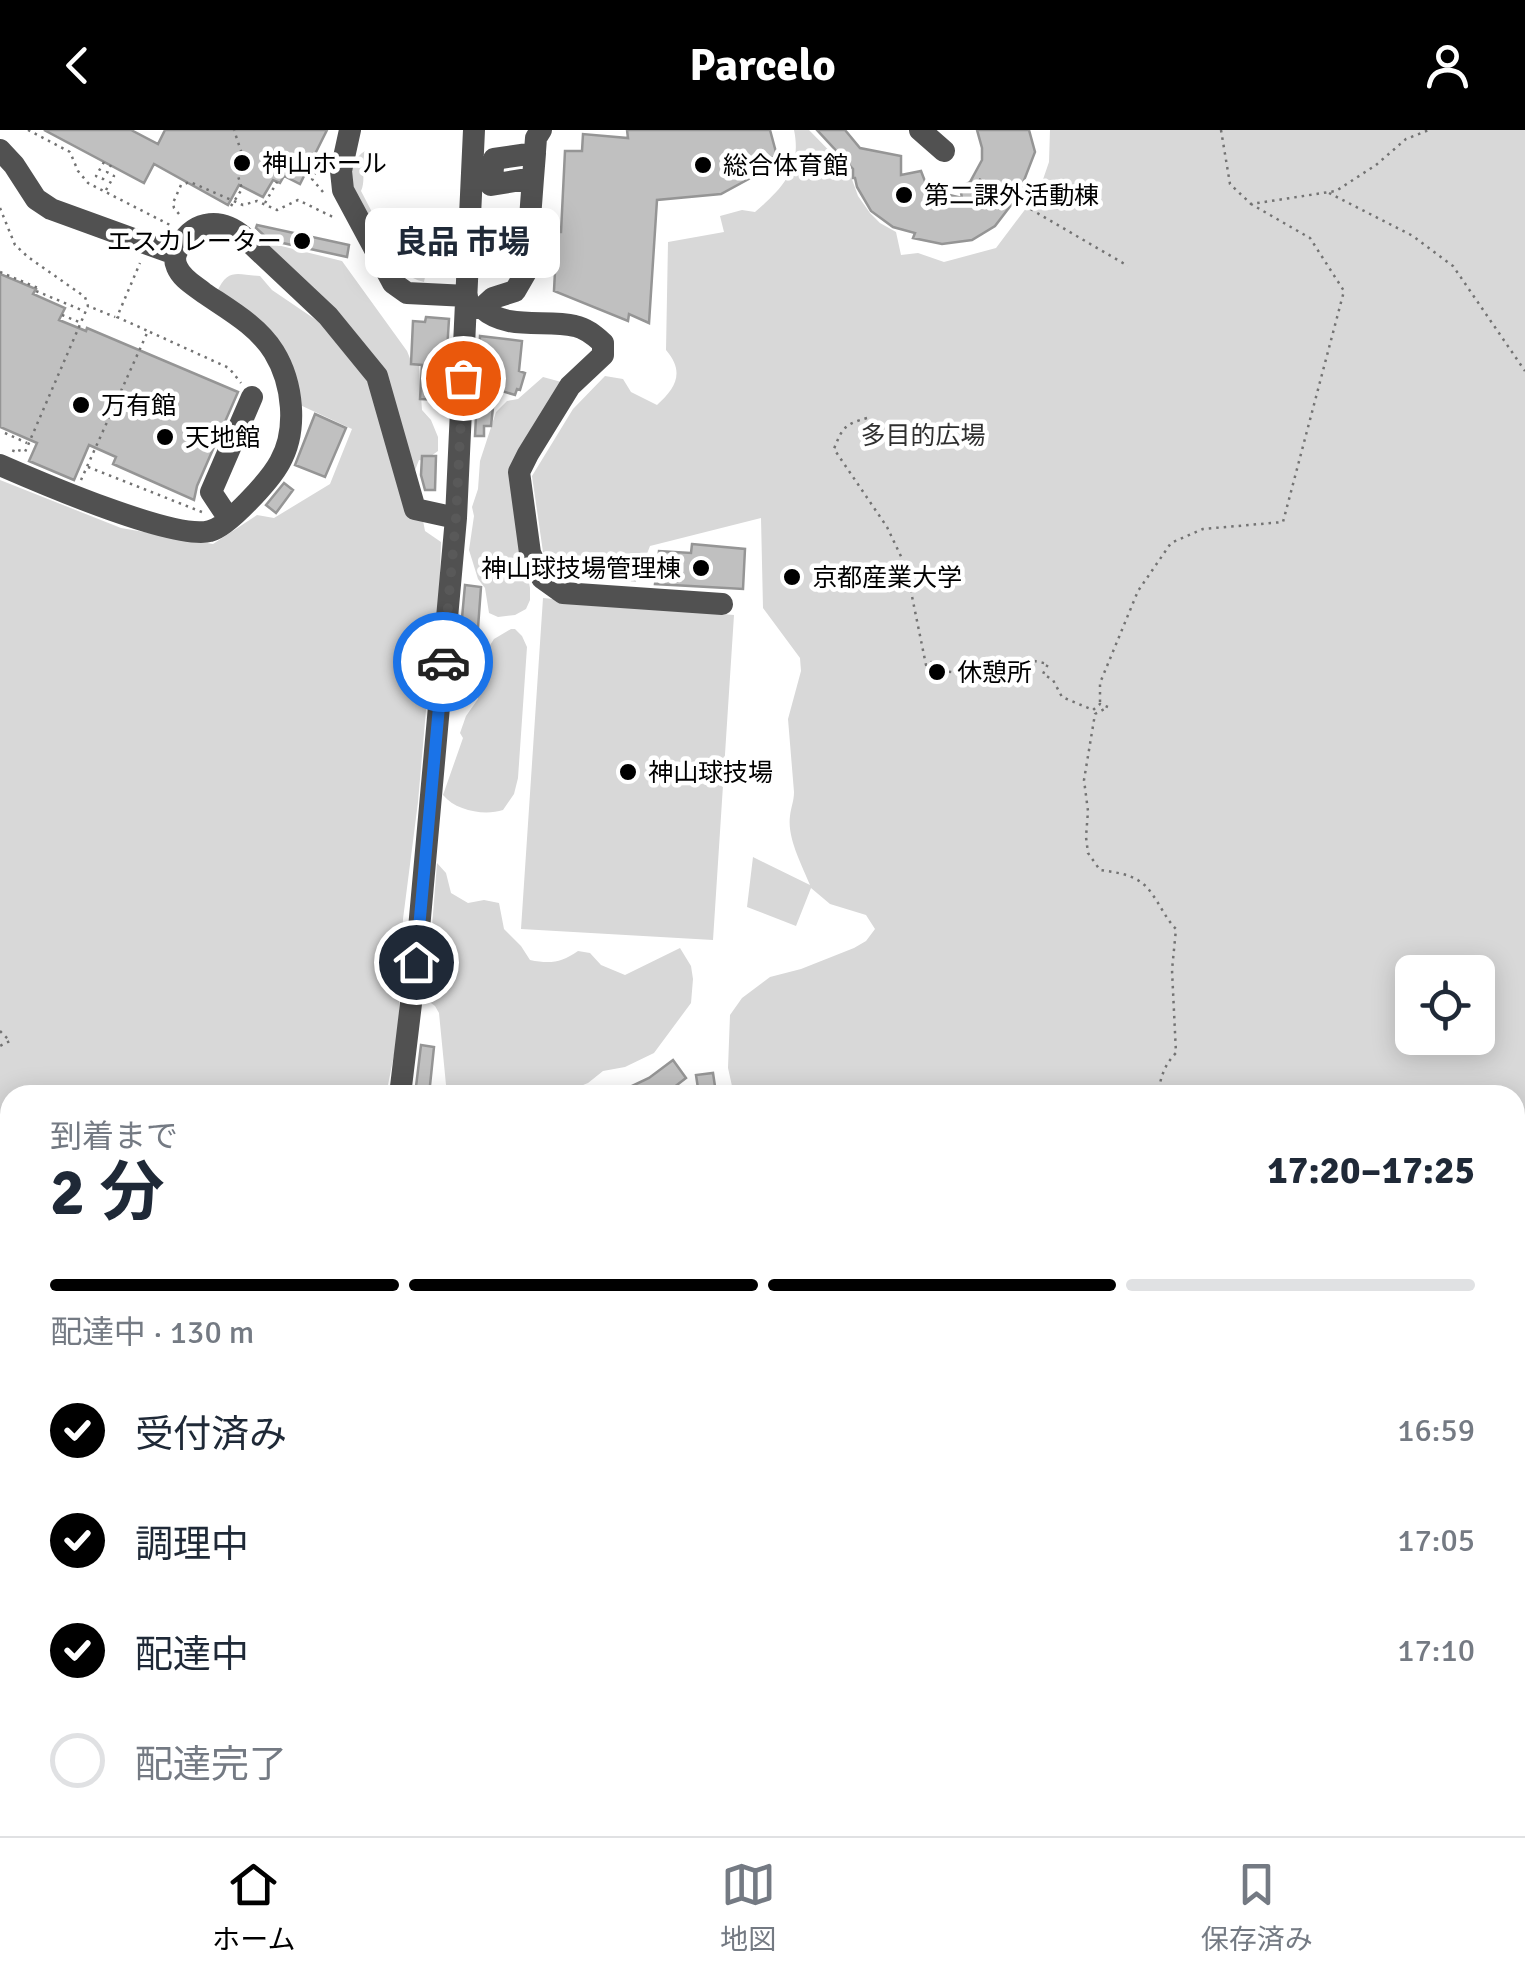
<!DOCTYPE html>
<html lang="ja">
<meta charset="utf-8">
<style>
:root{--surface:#fff;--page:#f6f6f7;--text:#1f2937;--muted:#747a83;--line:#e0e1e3;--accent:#000}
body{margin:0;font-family:Signika,"Noto Sans JP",sans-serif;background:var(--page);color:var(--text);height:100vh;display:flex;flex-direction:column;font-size:38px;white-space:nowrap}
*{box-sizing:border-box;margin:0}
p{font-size:32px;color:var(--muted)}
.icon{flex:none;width:55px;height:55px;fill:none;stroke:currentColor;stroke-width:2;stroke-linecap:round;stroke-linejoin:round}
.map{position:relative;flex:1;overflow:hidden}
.panel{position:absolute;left:0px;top:955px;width:1525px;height:752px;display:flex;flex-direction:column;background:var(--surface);border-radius:30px 30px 0 0;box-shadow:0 5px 25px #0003}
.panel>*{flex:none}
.tools{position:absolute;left:1395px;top:825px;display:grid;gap:20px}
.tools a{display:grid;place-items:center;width:100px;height:100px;border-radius:15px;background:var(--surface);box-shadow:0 5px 25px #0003;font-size:50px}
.pin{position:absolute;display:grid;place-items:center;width:85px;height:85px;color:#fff;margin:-42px;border:5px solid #fff;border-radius:50%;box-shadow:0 2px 10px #0007}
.courier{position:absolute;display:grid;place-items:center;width:100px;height:100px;margin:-50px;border:8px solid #1a73e8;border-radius:50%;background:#fff;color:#222;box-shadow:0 2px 12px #0007}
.bubble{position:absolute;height:70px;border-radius:15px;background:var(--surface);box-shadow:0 5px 25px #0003;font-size:32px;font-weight:700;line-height:70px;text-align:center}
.headline em{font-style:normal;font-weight:700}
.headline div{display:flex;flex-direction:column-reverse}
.headline{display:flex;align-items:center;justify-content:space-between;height:170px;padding:0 50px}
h1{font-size:65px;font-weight:700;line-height:75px}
.bar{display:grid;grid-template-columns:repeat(4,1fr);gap:15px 10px;align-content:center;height:120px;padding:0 50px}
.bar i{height:12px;border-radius:8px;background:var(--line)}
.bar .active{background:var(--accent)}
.bar p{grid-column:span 4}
ol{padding:0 50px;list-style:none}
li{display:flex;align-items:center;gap:30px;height:110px}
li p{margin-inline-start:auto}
li .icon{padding:10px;border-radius:50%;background:var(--accent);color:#fff;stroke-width:4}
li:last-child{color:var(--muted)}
li i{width:55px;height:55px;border:5px solid var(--line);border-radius:50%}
header{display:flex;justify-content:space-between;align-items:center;height:130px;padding:0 50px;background:var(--accent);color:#fff;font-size:45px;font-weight:700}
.tabs{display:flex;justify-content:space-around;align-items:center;height:140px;border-top:2px solid var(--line);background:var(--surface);font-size:28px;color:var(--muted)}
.tabs a{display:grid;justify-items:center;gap:5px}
.tabs .active{color:var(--accent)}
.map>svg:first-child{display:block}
</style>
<header><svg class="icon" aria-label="back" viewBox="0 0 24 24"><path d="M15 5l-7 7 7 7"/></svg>Parcelo<svg class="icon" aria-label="person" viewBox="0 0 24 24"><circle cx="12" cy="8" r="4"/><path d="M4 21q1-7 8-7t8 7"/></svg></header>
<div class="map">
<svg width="1525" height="1706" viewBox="0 0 1525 1706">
<rect width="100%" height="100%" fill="#fff"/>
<path fill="#d8d8d8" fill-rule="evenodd" d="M794 0H809L849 41 858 66 870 83 880 93 896 102 901 125 918 123 944 132 996 118 1039 61 1049 32 1050 0H1525V1213L1515 1210V965H734L728 938 730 885 742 868 770 847 801 839 854 818 866 811 875 799 866 785 830 774 811 758 796 796 747 777 753 727 810 755C802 735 787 708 790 686 791 677 794 671 794 662L788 589 801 541 800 528 763 478 761 388 650 416 636 452 564 444 543 422 532 346 573 279 605 246 623 249 631 262 657 275C676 258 685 242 666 220L668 112 724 102 720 86 742 80 755 82C783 58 802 38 794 0ZM1412 842H1478V908H1412Z
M365 21C361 36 366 51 361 61L373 84 377 87 374 95C368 87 358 77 354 67 347 51 351 29 365 21Z
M381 97 388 109 406 129 415 143 425 147 424 152C398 146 386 123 375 101Z
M261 111 342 131 407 221 411 231 419 236 422 280 431 290 438 307V321L424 331 419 330 414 343 425 401 441 412 439 478 433 500 418 672 403 789 398 905 386 965H10V1698H236V1706H0V350L121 398 213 414 257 385 274 388 330 354 352 299 300 275 217 162C228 137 238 145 260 146L272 160 325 196Z
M543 247 565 253 516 332 520 408 530 458V470L526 479 515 485 498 487 489 483 485 458 478 449 469 420 474 386 472 377 478 359 480 331 496 282 507 271 518 269Z
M543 468 734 485 713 810 521 799Z
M511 499H515L522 506 527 517 518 648 514 664 503 680C485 686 456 681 443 665L463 608 460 603 466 586 478 569 481 529 494 509Z
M437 733 446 743 451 763 468 773 484 770 499 773 504 799 521 816 530 830C550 834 561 833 578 821L590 823 601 835 625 845 680 818 691 836 693 849 691 873 654 923 625 937 603 941 588 953 559 965H447L439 883 435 876 423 867 429 835Z
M1515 1281 1525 1286V1706H444L448 1698H1515Z"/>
<path fill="#c0c0c0" stroke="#959595" stroke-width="2.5" d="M44 0H131L158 14 165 0H327L300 54 284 46 280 53 273 50 263 67 239 55 228 75 154 34 144 53Z
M627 0H770L777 26 764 30 767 39 721 64 657 70 649 193 629 184 628 191 554 161 557 102H561L565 21H582L583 4 628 8Z
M817 0H845L860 18 901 26V45L921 41 926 54 937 62 962 68 960 57 970 52 982 30V18L977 0H1029L1035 22 1018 66 995 96 972 110 942 114 913 108 915 103 893 97 871 81 857 57 855 48H853V39Z
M257 95 349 115 347 127 269 110 256 98Z
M0 144 36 159 33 164 65 178 59 190 86 201 87 198 238 262 197 356 194 370 113 334 116 327 89 315 74 350 29 331 37 313 0 297Z
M426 187 449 189 444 270 420 269 422 235 411 234 413 191 425 192Z
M480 206 522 211 519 241 525 243 520 260 517 259 515 265 495 259 491 296H484V306H475Z
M315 284 346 298 325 347 295 335Z
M422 326H436L435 360H425L421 345Z
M284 353 293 360 276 383 266 375Z
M692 414 745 419 743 459 655 454 659 421 691 423Z
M465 455 481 457 473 566 455 565Z
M421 915 434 917 429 965H415Z
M673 930 686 948 664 965H613L649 948Z
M713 943 716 963 699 965 696 945Z"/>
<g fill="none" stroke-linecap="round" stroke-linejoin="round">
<path stroke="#737373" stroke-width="2.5" stroke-dasharray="2.5 5" stroke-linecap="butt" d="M28 0 70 22 78 41 88 53 170 95
M1221 0 1230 54 1251 74 1336 61 1376 35 1406 9 1429 0
M104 32 96 46 103 49 106 44
M979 49 1128 136
M106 60 114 46 107 42 111 35
M323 62 312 49 324 28
M1329 63 1413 106 1453 136 1525 241
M265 73 277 52
M231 76 242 59 234 33 241 21 234 0
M0 78 15 115 28 127 85 167 88 176 115 187
M179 84 174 78 173 73 181 55 190 52 243 75 257 71 277 80 298 70 335 88
M0 142 38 158 36 161 84 181
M62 185 79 192
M150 202 229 238 241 253
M867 288C845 294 842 298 834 319L887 397 906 437 926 535 931 532 936 540 975 545 988 541 1002 544 1030 530 1048 534 1043 544 1053 550 1062 567 1093 580 1100 574 1108 577 1095 584 1084 650 1088 681 1086 707 1088 723 1100 740C1120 743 1140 745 1152 764 1161 776 1166 789 1176 799L1172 840 1176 923C1164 935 1160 949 1158 965
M5 303 27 313
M13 322 14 319 25 322 88 176
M88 337 202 382
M81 350 148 201 117 187 140 133
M1100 572V553L1138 461 1171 413 1203 399 1283 392 1344 161 1310 108 1251 74
M0 901 10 911 0 916
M1515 1676 1525 1677"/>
<path stroke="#515151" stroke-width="22" d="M350 0 341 41 343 60 393 153 407 163 467 166
M920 0 944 21
M0 20 14 35 36 69 51 79 175 124
M535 23 533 48 491 55 494 29Z
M466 178H482C507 201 545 189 575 196 586 198 595 206 603 213V225L570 256 528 324 519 342 530 423 542 448 563 463 722 474
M482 178 493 168 515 161 526 142 536 8 541 0
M0 335C39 352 175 411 210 401 228 397 271 349 280 332 298 300 293 253 274 222 258 196 229 180 204 163 194 155 182 149 177 137 173 128 176 123 180 115 196 89 222 88 244 107L328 186 377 246 415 379 456 388
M229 389 211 362 252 267
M400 965 416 832 456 388 474 0
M379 1698 381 1706"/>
</g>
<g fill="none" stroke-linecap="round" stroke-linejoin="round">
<path stroke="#595959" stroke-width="10" stroke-dasharray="0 18" d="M443 532 456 388 463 248"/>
<path stroke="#1a73e8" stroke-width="12" d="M416 832 443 532"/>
</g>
<g fill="#000" stroke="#fff" stroke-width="4">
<circle cx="242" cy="33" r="10"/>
<circle cx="703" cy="35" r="10"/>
<circle cx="904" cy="65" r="10"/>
<circle cx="302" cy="111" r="10"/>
<circle cx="81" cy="275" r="10"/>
<circle cx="165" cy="307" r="10"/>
<circle cx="701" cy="438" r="10"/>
<circle cx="792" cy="447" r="10"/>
<circle cx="937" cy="542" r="10"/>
<circle cx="628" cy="642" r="10"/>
</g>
<g text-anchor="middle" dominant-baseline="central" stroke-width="9" stroke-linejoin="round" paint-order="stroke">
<g font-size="25" fill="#000" stroke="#fff" text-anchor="start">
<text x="262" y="33">神山ホール</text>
<text x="723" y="35">総合体育館</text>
<text x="924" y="65">第二課外活動棟</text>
<text x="282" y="111" text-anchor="end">エスカレーター</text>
<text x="101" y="275">万有館</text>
<text x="185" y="307">天地館</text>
<text x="681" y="438" text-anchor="end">神山球技場管理棟</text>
<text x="812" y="447">京都産業大学</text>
<text x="957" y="542">休憩所</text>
<text x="648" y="642">神山球技場</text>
</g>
<g font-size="25" fill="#2f2f2f" stroke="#fff">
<text x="923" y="305">多目的広場</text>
</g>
</g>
</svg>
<div class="tools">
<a><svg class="icon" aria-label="locate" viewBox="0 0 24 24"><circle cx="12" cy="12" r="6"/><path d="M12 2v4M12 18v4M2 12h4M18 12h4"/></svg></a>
</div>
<div class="pin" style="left:463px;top:248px;background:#ea580c"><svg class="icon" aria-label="bag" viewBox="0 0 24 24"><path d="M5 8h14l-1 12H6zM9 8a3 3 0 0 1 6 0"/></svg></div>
<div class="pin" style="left:416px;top:832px;background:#1f2937"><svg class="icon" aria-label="home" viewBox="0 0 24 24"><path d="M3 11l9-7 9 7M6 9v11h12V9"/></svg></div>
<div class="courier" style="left:443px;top:532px"><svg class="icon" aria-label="car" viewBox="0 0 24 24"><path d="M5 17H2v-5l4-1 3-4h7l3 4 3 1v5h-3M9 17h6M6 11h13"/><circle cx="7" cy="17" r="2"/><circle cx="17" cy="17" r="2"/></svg></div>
<div class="bubble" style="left:365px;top:78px;width:195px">良品 市場</div>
<section class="panel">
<div class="headline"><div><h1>2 分</h1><p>到着まで</p></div><em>17:20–17:25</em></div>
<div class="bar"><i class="active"></i><i class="active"></i><i class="active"></i><i></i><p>配達中 · 130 m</p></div>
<ol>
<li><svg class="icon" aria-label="check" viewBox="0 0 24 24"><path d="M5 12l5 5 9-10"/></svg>受付済み<p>16:59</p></li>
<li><svg class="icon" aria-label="check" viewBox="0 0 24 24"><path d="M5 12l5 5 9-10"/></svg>調理中<p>17:05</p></li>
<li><svg class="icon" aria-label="check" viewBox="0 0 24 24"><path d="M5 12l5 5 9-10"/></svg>配達中<p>17:10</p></li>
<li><i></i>配達完了</li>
</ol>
</section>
</div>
<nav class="tabs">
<a class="active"><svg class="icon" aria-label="home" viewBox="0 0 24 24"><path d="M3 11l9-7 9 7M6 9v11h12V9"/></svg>ホーム</a>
<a><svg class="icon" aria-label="map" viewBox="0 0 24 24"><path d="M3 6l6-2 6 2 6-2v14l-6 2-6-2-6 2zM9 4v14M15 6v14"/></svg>地図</a>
<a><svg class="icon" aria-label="saved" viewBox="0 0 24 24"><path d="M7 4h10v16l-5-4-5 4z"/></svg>保存済み</a>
</nav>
